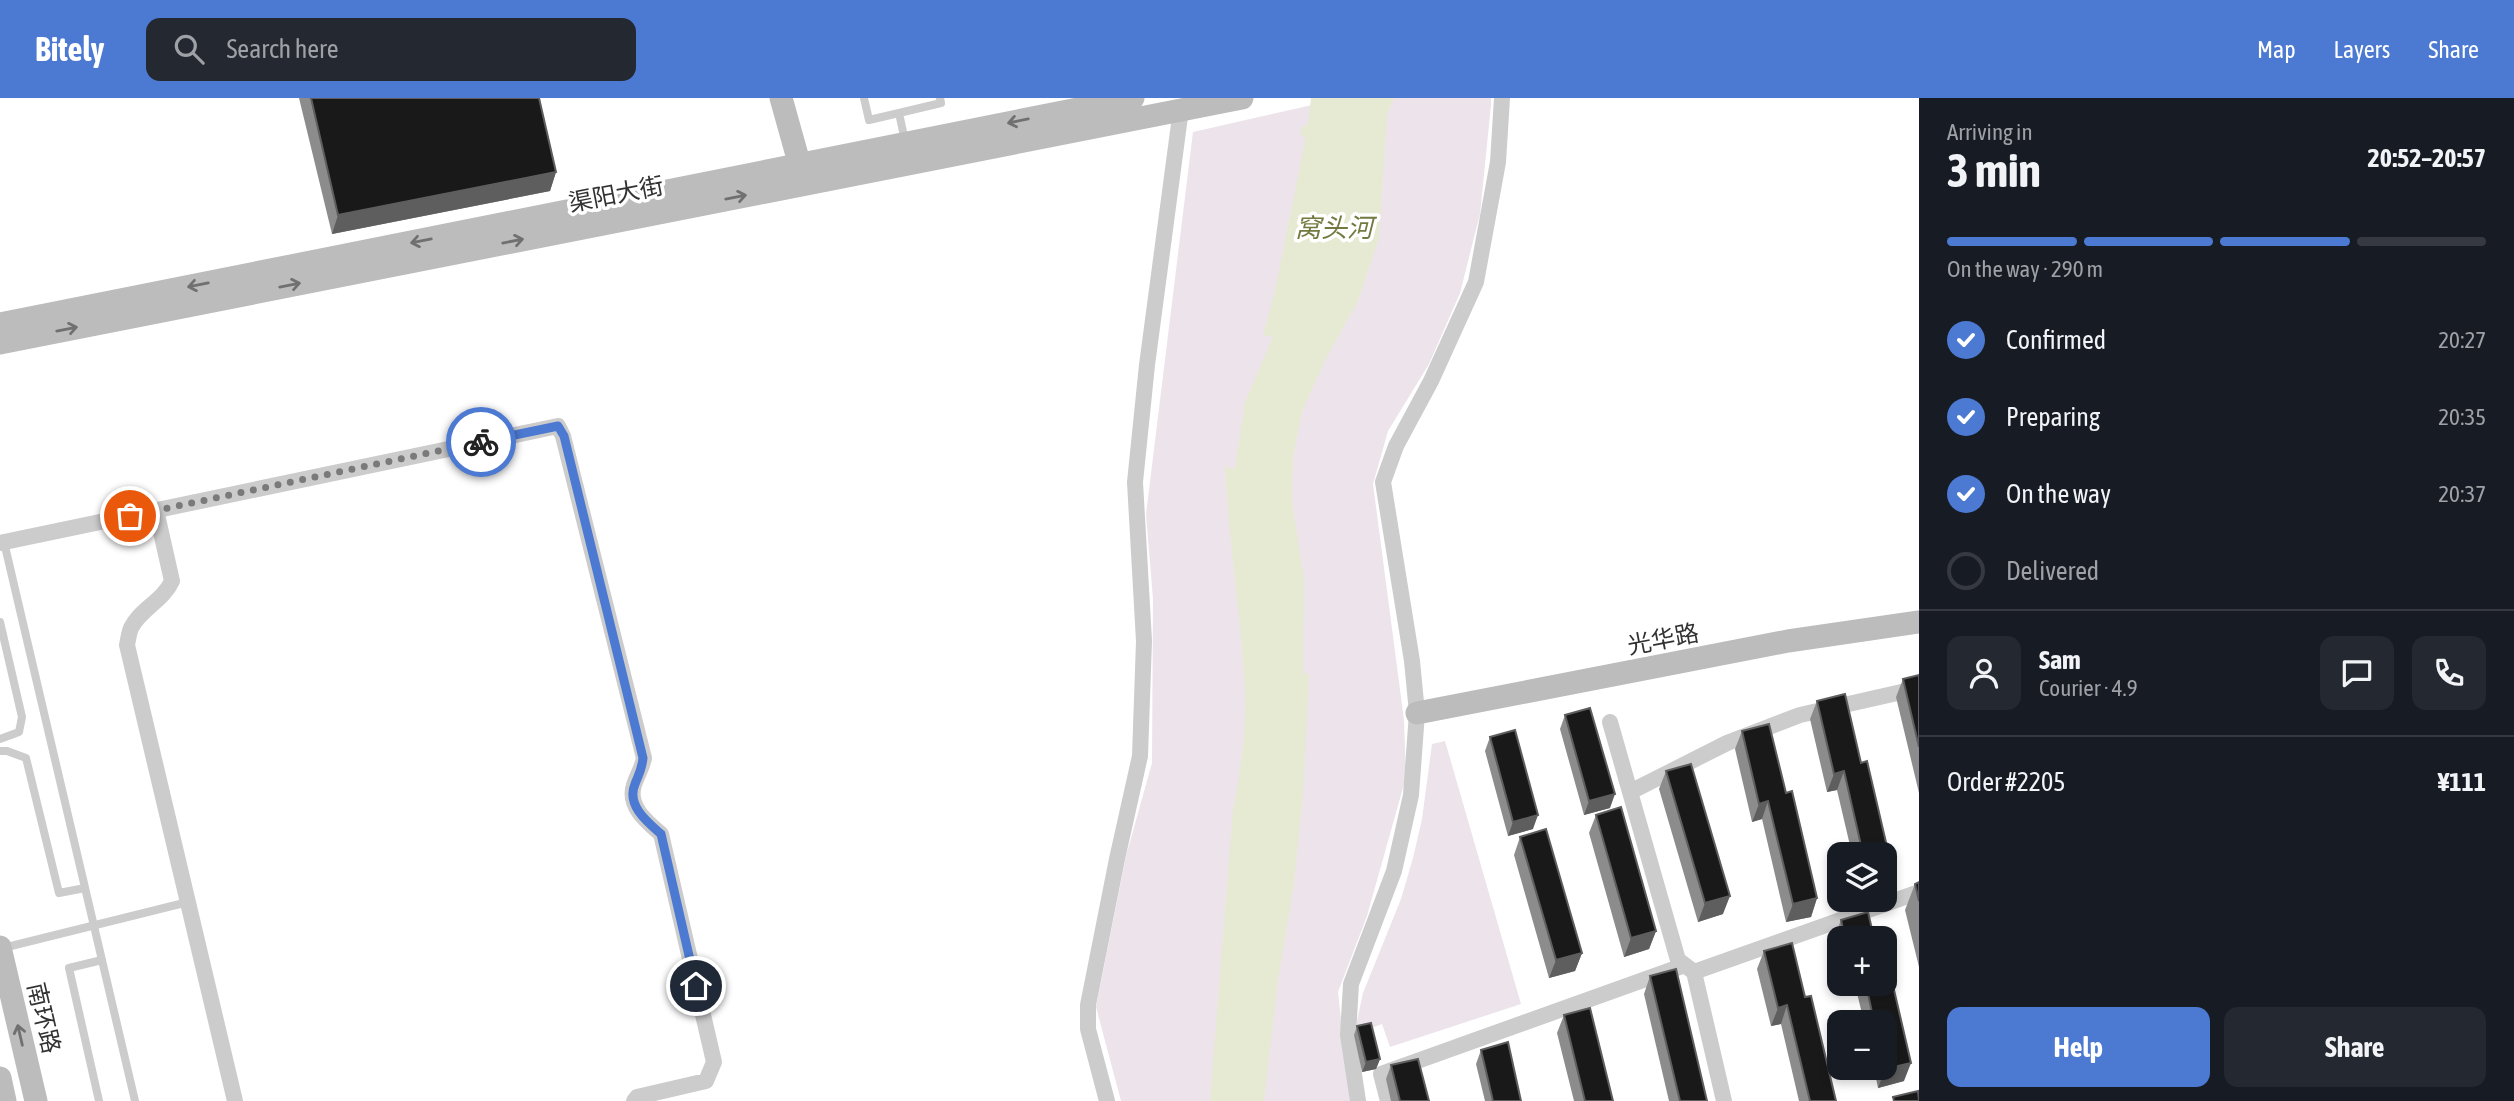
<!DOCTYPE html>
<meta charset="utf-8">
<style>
:root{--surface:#171b24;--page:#242831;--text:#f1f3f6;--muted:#9ea1a6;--line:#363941;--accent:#4c7ad2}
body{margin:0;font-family:"Asap Condensed","Noto Sans SC",sans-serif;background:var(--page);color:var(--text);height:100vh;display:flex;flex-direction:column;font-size:26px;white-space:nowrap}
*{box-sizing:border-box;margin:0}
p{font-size:23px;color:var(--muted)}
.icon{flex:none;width:38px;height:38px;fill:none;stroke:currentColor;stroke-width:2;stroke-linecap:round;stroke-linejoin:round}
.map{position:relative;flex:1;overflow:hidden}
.panel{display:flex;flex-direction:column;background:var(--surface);width:595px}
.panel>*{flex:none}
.tools{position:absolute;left:1827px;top:744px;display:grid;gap:14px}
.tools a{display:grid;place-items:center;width:70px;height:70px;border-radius:14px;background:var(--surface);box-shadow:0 4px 10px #0003;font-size:35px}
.pin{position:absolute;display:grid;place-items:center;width:60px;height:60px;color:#fff;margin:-30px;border:4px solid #fff;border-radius:50%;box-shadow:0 2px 7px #0007}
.courier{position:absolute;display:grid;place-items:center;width:70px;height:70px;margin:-35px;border:5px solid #4c7ad2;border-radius:50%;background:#fff;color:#222;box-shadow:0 2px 9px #0007}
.head em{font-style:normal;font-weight:700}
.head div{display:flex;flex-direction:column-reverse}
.head{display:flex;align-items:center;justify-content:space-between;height:119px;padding:0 28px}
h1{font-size:46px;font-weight:700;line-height:52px}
.bar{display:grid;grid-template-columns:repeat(4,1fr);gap:10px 7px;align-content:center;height:84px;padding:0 28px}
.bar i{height:9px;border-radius:5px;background:var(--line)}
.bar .current{background:var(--accent)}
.bar p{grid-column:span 4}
.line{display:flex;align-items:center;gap:18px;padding:0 28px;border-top:2px solid var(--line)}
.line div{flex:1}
.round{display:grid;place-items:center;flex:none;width:74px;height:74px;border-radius:14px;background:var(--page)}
ol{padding:0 28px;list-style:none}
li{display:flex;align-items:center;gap:21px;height:77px}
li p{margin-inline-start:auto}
li .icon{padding:7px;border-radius:50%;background:var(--accent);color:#fff;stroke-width:4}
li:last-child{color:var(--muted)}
li i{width:38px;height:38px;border:4px solid var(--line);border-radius:50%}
.button{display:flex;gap:14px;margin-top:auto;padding:14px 28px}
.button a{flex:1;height:80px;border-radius:14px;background:var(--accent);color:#fff;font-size:28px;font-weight:700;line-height:80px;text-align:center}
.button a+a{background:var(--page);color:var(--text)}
header{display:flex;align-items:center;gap:42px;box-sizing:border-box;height:98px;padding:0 35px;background:var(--accent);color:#fff}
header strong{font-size:33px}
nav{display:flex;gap:38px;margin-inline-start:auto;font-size:24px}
.search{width:490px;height:63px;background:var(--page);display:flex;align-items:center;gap:18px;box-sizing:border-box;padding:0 24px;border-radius:14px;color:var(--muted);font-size:26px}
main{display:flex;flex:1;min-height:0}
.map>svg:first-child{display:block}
</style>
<header>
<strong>Bitely</strong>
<div class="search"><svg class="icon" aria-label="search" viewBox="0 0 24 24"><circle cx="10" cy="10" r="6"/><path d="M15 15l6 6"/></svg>Search here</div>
<nav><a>Map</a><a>Layers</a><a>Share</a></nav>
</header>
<main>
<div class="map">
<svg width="1919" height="1003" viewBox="0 0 1919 1003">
<rect width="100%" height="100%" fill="#fff"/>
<path fill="#ede3eb" d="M1343 0H1491V7L1480 116 1460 195 1429 266 1388 333 1373 386 1404 622 1406 679 1367 818 1338 894 1350 1003H1121L1096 909 1126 758 1152 665 1153 501 1146 416 1193 34Z
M1445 643 1521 906 1390 949 1382 926 1354 937 1363 895 1401 801 1413 760 1422 721 1432 646Z"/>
<path fill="#e7ead2" d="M1311 0H1394L1387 16 1379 140 1358 203 1324 264 1302 314 1293 359 1292 403 1304 481 1303 575 1309 576 1303 696 1294 785 1278 882 1264 1003H1210L1233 712C1240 675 1247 631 1245 594 1241 519 1229 445 1225 369L1235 371 1245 304 1273 239 1263 237 1275 193 1306 39 1300 37 1302 29 1308 26Z"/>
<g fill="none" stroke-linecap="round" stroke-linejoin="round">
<path stroke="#ccc" stroke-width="8" d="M864 0 869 22 899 15 905 43
M899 15 941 5 940 0
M4 444 135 1003
M0 524 22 619 19 634 0 641
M0 653H7L26 660 59 795 85 790
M3 850 188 804
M99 1003 69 870 102 862"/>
<path stroke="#ccc" stroke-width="16" d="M156 412 172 483C163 503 140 511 131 530 129 535 128 542 127 547L235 1003
M0 445 558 328 563 338 644 660C642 671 637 677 634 687 627 708 647 724 661 736L714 964 706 983 637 999 634 1003
M1610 624 1678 862 1694 874 1724 1003
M1630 694 1727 645 1800 617 1919 590
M1694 874 1919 794
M1107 1003 1088 931V907L1117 761 1140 658 1144 543 1135 384 1147 267 1181 11
M1358 1003 1348 937 1351 886 1394 773 1411 697 1417 615 1412 563 1383 384 1396 348 1431 283 1476 184 1498 64 1502 0
M1388 1003 1381 976 1685 867"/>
<path stroke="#bcbcbc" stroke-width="23" d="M781 0 800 68
M0 226 1133 0
M0 245 1242 0
M1417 615 1788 543 1919 524
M0 849 36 1003
M0 980 5 1003"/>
</g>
<path fill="#8c8c8c" d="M299 0H539L556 74 550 93 332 136Z
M1919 577V695L1896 599 1903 581Z
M1845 596 1861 665 1867 663 1892 770 1885 789V756H1852L1837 692 1827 694 1810 621 1817 603Z
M1565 617 1610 710 1584 717 1560 631Z
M1742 633 1786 695 1817 800 1811 819 1786 824 1762 721 1752 724 1735 651Z
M1490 639 1533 731 1508 738 1485 653Z
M1666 673 1723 816 1698 824 1659 691Z
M1596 717 1656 833 1649 851 1624 859 1589 735Z
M1520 739 1582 855 1575 873 1549 880 1514 757Z
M1919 784V869L1905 812 1915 786Z
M1841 822 1874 840H1839V862L1834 840Z
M1764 853 1805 899 1836 1003H1799L1781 926 1771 928 1757 871Z
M1650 878 1707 1003H1669L1644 896Z
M1845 886H1885L1904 983 1878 990 1874 970H1885V924H1864L1857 895 1848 897Z
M1564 917 1613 1003H1574L1557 935Z
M1357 928 1380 961 1376 971 1362 974 1354 937Z
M1481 952 1521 1003H1485L1476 966Z
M1391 967 1429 1003H1391L1386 981Z"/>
<path fill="#5e5e5e" d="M556 74 550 93 332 136 338 117Z
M1844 673 1837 692 1827 694 1834 676Z
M1615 696 1610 710 1584 717 1589 703Z
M1768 703 1762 721 1752 724 1759 706Z
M1538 717 1533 731 1508 738 1513 724Z
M1892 770 1886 789H1885V772Z
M1730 798 1723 816 1698 824 1705 805Z
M1817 800 1811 819 1786 824 1793 806Z
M1656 833 1649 851 1624 859 1631 840Z
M1582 855 1575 873 1549 880 1556 862Z
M1852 886H1860L1857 895 1848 897Z
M1787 907 1781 926 1771 928 1778 910Z
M1380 961 1376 971 1362 974 1366 964Z
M1911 965 1904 983 1878 990 1885 971Z"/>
<path fill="#191919" stroke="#5e5e5e" stroke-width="2" d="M311 0H539L556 74 338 117Z
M1919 577V649L1903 581Z
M1845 596 1861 665 1867 663 1892 770 1885 772V756H1863L1844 673 1834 676 1817 603Z
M1590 610 1615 696 1589 703 1565 617Z
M1769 626 1786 695 1792 693 1817 800 1793 806 1768 703 1759 706 1742 633Z
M1515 632 1538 717 1513 724 1490 639Z
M1691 666 1730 798 1705 805 1666 673Z
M1621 709 1656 833 1631 840 1596 717Z
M1546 731 1582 855 1556 862 1520 739Z
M1919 784V803L1915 786Z
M1868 814 1874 840H1845L1841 822Z
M1792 845 1805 899 1811 898 1836 1003H1810L1787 907 1778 910 1764 853Z
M1888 866 1911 965 1885 971V924H1874L1866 886H1885V867Z
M1676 871 1707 1003H1680L1650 878Z
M1590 910 1613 1003H1585L1564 917Z
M1371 925 1380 961 1366 964 1357 928Z
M1508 944 1521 1003H1493L1481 952Z
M1418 961 1429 1003H1400L1391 967Z
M1918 993 1919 1003H1894L1893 999Z"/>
<defs><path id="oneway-shaft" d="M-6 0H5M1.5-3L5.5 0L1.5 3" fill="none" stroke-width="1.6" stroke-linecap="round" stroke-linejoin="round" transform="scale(1.75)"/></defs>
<g stroke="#707070">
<use href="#oneway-shaft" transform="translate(1018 23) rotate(168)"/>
<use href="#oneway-shaft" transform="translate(736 99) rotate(-11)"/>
<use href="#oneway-shaft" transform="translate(421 143) rotate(169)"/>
<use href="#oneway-shaft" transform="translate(513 143) rotate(-11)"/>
<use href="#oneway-shaft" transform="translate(198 187) rotate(169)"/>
<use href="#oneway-shaft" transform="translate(290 187) rotate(-11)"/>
<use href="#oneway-shaft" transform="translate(67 231) rotate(-11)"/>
<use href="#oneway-shaft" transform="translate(20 937) rotate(-103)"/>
</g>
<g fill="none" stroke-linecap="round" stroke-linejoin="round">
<path stroke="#7a7a7a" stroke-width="7" stroke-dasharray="0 12.6" d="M130 418 481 344"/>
<path stroke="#4c7ad2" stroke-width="9" d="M481 344 558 328 564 338 643 660C642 671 639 676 635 686 626 707 647 724 661 736L696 888"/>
</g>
<g text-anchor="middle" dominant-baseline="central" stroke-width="7" stroke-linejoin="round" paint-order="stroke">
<g font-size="24" fill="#323232" stroke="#fff">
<text transform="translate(616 96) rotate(-11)">渠阳大街</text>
<text transform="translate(1663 541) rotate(-11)">光华路</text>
<text transform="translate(44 920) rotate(77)">南环路</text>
</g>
<g font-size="26" font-style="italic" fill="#737a41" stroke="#fff">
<text x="1334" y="130">窝头河</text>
</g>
</g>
</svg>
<div class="tools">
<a><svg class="icon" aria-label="layers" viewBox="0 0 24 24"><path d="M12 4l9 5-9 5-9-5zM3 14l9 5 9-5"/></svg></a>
<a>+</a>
<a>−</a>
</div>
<div class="pin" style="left:130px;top:418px;background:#ea580c"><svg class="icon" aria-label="bag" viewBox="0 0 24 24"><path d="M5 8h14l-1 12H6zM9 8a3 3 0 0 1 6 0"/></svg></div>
<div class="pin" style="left:696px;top:888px;background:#1f2937"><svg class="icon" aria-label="home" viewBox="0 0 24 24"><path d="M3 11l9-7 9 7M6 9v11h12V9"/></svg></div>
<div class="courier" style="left:481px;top:344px"><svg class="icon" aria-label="bike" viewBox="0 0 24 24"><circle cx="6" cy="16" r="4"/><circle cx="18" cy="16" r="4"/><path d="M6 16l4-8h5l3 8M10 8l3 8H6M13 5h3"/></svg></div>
</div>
<section class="panel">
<div class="head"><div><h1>3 min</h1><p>Arriving in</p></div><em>20:52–20:57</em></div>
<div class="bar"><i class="current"></i><i class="current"></i><i class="current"></i><i></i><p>On the way · 290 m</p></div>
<ol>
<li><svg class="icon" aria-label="check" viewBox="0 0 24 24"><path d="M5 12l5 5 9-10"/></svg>Confirmed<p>20:27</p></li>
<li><svg class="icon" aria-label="check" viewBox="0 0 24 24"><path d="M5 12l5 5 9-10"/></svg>Preparing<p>20:35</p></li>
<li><svg class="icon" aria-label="check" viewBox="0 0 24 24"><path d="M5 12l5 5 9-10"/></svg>On the way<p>20:37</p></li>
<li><i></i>Delivered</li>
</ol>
<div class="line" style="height:126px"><a class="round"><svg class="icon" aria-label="person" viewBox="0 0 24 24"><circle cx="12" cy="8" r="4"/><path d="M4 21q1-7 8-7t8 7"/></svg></a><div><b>Sam</b><p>Courier · 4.9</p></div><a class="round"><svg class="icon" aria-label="chat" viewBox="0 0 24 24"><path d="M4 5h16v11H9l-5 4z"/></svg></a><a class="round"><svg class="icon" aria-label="phone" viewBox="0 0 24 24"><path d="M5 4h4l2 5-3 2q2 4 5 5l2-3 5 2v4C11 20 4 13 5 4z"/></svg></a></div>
<div class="line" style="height:91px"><div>Order #2205</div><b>¥111</b></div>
<div class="button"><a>Help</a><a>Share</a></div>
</section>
</main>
